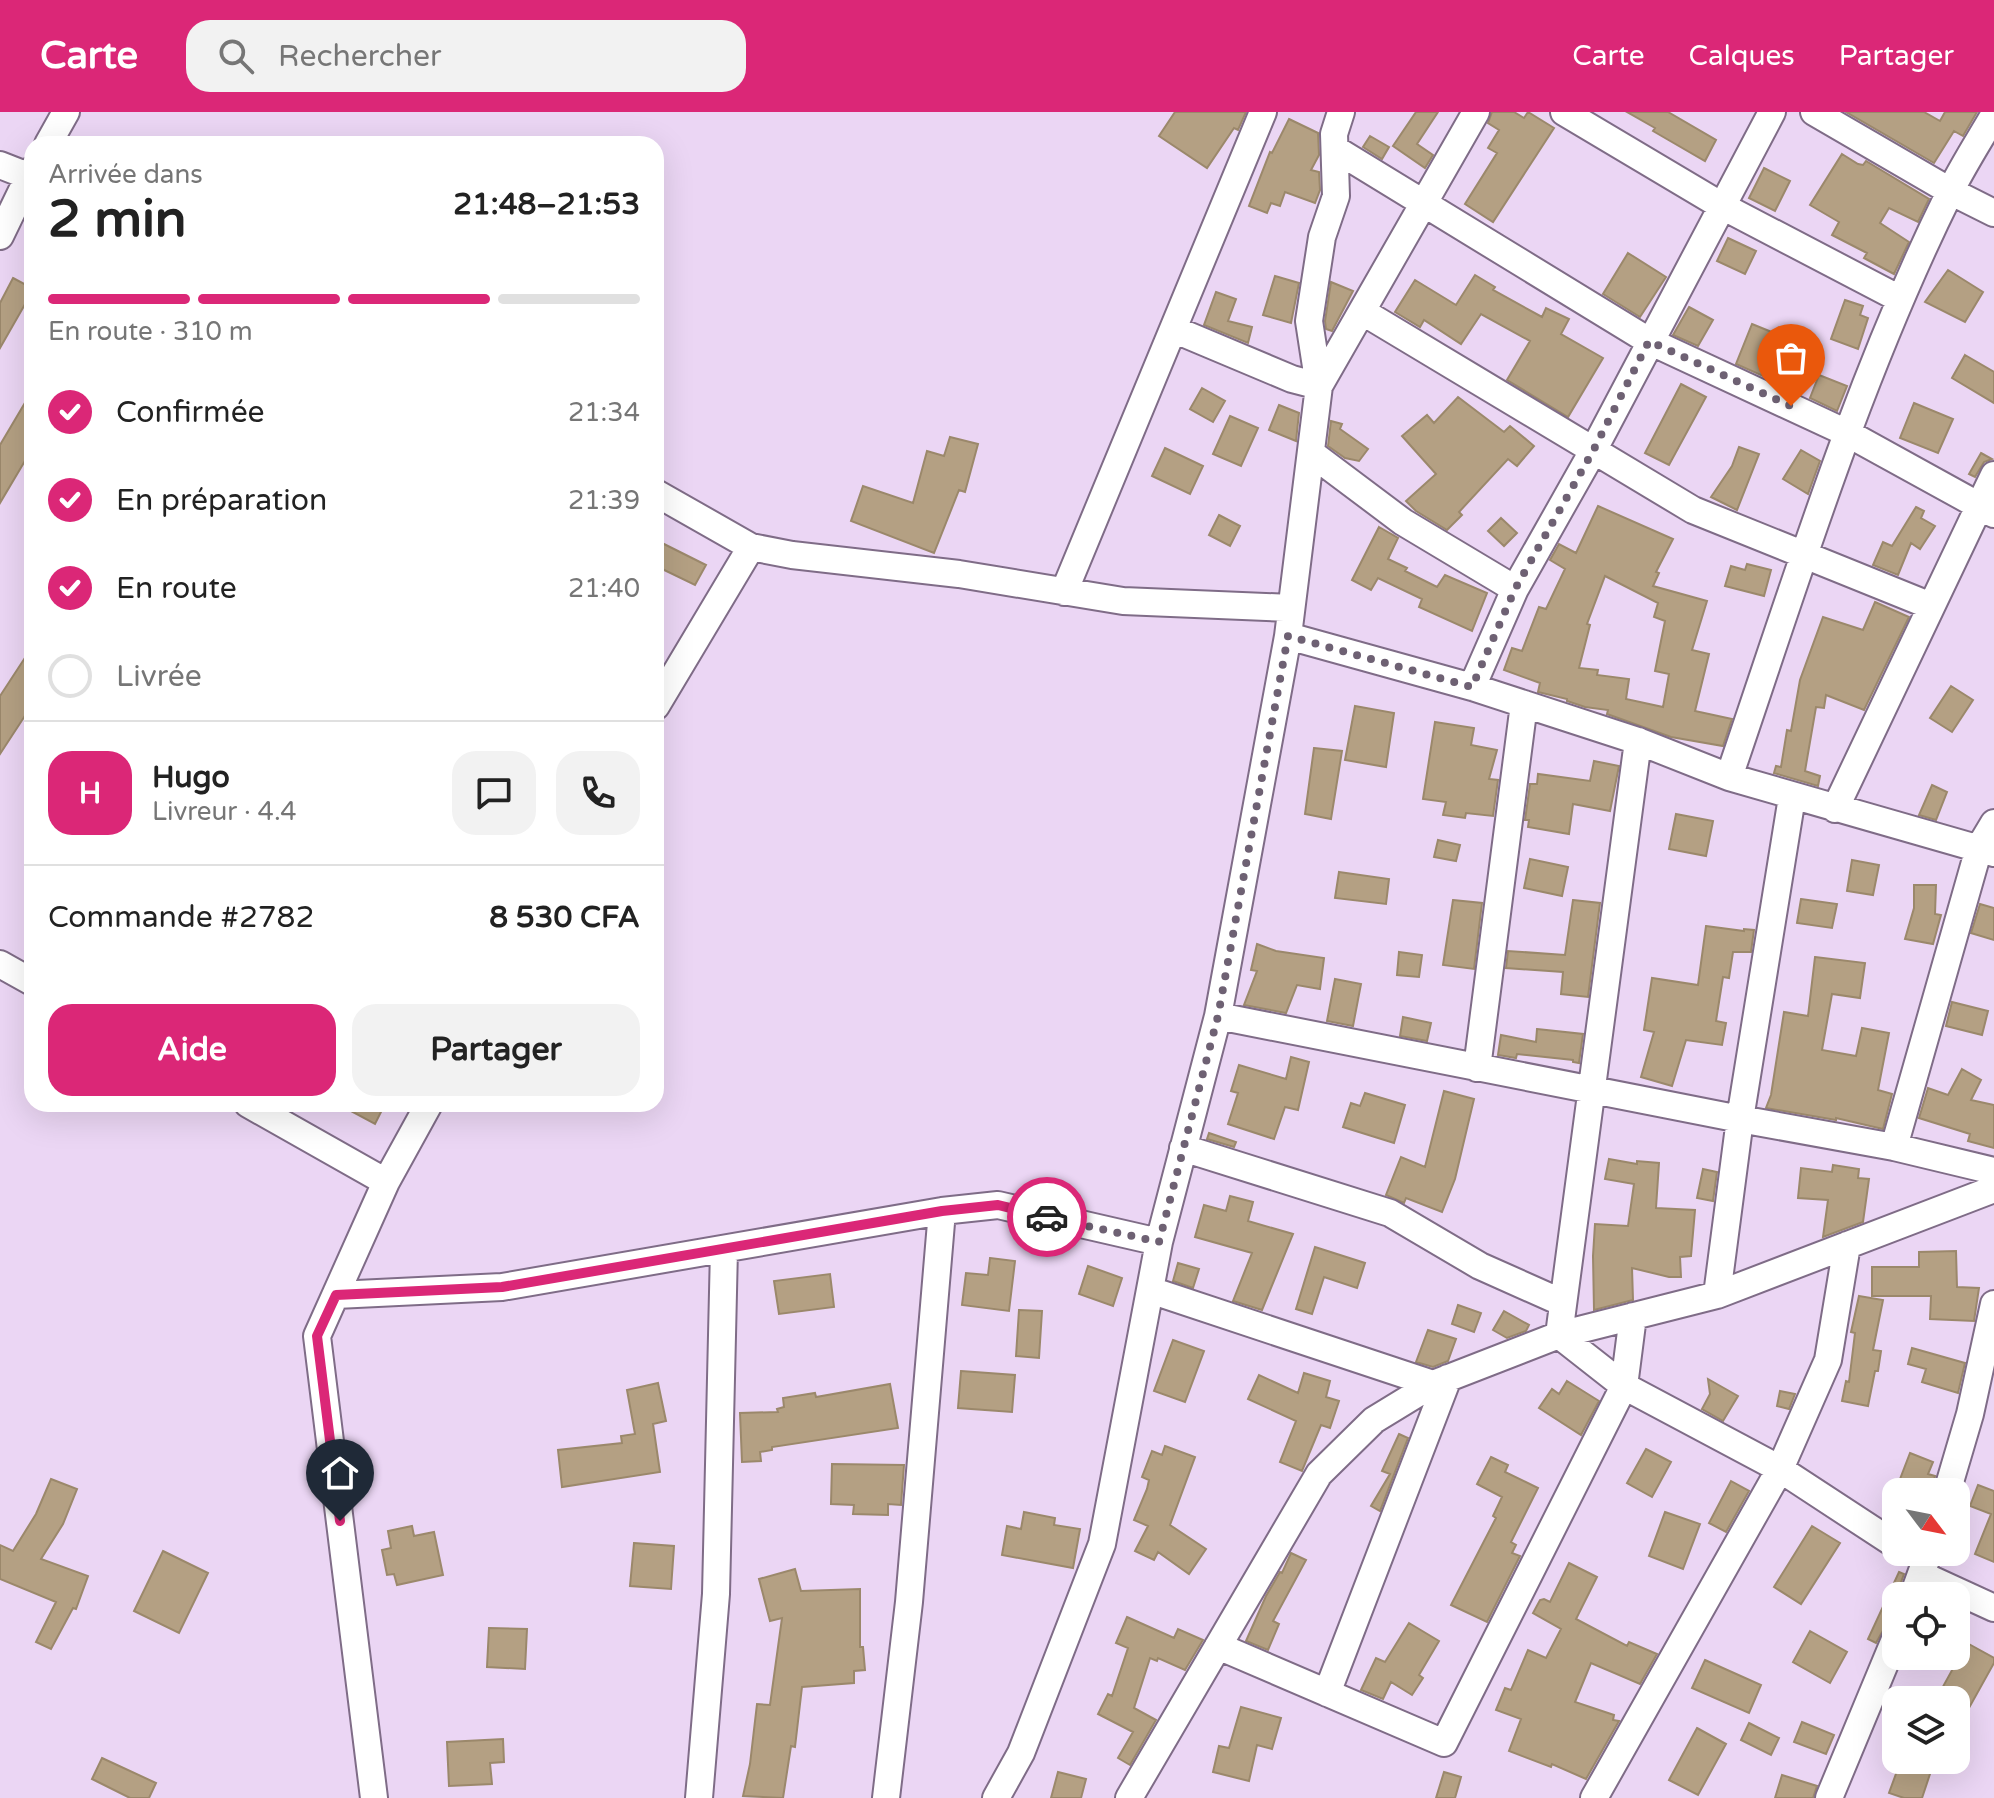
<!DOCTYPE html>
<html lang="fr">
<meta charset="utf-8">
<style>
:root{--surface:#fff;--page:#f2f2f2;--text:#222;--muted:#767676;--line:#e0e0e0;--accent:#db2777}
body{margin:0;font-family:"Varela Round",sans-serif;background:var(--page);color:var(--text);height:100vh;display:flex;flex-direction:column;font-size:30px;white-space:nowrap}
*{box-sizing:border-box;margin:0}
p{font-size:26px;color:var(--muted)}
.icon{flex:none;width:44px;height:44px;fill:none;stroke:currentColor;stroke-width:2;stroke-linecap:round;stroke-linejoin:round}
.map{position:relative;flex:1;overflow:hidden}
.panel{position:absolute;left:24px;top:24px;width:640px;height:976px;display:flex;flex-direction:column;background:var(--surface);border-radius:24px;box-shadow:0 8px 32px #0002}
.panel>*{flex:none}
.needle{width:52px;rotate:122deg}
.tools{position:absolute;left:1882px;top:1366px;display:grid;gap:16px}
.tools a{display:grid;place-items:center;width:88px;height:88px;border-radius:16px;background:var(--surface);box-shadow:0 8px 32px #0002;font-size:40px}
.pin{position:absolute;display:grid;place-items:center;width:68px;height:68px;color:#fff;margin:-82px -34px;border-radius:50% 50% 50% 0;rotate:-45deg;box-shadow:0 0 8px #0007}
.pin .icon{rotate:45deg}
.courier{position:absolute;display:grid;place-items:center;width:80px;height:80px;margin:-40px;border:6px solid #db2777;border-radius:50%;background:#fff;color:#222;box-shadow:0 2px 10px #0007}
.headline em{font-style:normal;font-weight:800}
.headline div{display:flex;flex-direction:column-reverse}
.headline{display:flex;align-items:center;justify-content:space-between;height:136px;padding:0 24px}
h1{font-size:52px;font-weight:800;line-height:60px}
.bar{display:grid;grid-template-columns:repeat(4,1fr);gap:12px 8px;align-content:center;height:96px;padding:0 24px}
.bar i{height:10px;border-radius:6px;background:var(--line)}
.bar .on{background:var(--accent)}
.bar p{grid-column:span 4}
.line{display:flex;align-items:center;gap:20px;padding:0 24px;border-top:2px solid var(--line)}
.line div{flex:1}
.round{display:grid;place-items:center;flex:none;width:84px;height:84px;border-radius:24px;background:var(--page)}
ol{padding:0 24px;list-style:none}
li{display:flex;align-items:center;gap:24px;height:88px}
li p{margin-inline-start:auto}
li .icon{padding:8px;border-radius:50%;background:var(--accent);color:#fff;stroke-width:4}
li:last-child{color:var(--muted)}
li i{width:44px;height:44px;border:4px solid var(--line);border-radius:50%}
.action{display:flex;gap:16px;margin-top:auto;padding:16px 24px}
.action a{flex:1;height:92px;border-radius:24px;background:var(--accent);color:#fff;font-size:32px;font-weight:800;line-height:92px;text-align:center}
.action a+a{background:var(--page);color:var(--text)}
header{display:flex;align-items:center;gap:48px;box-sizing:border-box;height:112px;padding:0 40px;background:var(--accent);color:#fff}
header strong{font-size:38px}
nav{display:flex;gap:44px;margin-inline-start:auto;font-size:28px}
.search{width:560px;height:72px;background:var(--page);display:flex;align-items:center;gap:20px;box-sizing:border-box;padding:0 28px;border-radius:24px;color:var(--muted);font-size:30px}
.map>svg:first-child{display:block}
</style>
<header>
<strong>Carte</strong>
<div class="search"><svg class="icon" aria-label="search" viewBox="0 0 24 24"><circle cx="10" cy="10" r="6"/><path d="M15 15l6 6"/></svg>Rechercher</div>
<nav><a>Carte</a><a>Calques</a><a>Partager</a></nav>
</header>
<div class="map">
<svg width="1994" height="1686" viewBox="0 0 1994 1686">
<rect width="100%" height="100%" fill="#ebd6f4"/>
<path fill="#b4a083" stroke="#9b886b" stroke-width="2" fill-rule="evenodd" d="M1175 0H1246L1238 18 1234 16 1207 56 1159 24Z
M1416 0H1438L1417 32 1433 43 1425 56 1393 34Z
M1492 0H1514L1524 6 1528 0 1554 16 1493 110 1465 92 1497 41 1488 36 1499 18 1488 11Z
M1627 0H1668L1716 28 1705 49 1653 19 1655 16Z
M1846 0H1924L1940 9 1945 0H1977L1963 24 1954 19 1934 51Z
M1289 7 1318 21 1319 43 1311 58 1319 60 1320 78 1315 91 1285 80 1280 94 1271 91 1267 101 1249 94 1270 40 1272 41Z
M1370 24 1389 35 1382 47 1363 35Z
M1842 42 1858 52 1863 53 1866 49 1929 87 1918 110 1889 96 1880 111 1909 130 1894 162 1864 146 1867 141 1832 123 1839 110 1810 93Z
M1764 56 1790 69 1775 99 1749 86Z
M1728 126 1756 139 1745 162 1717 149Z
M1628 141 1666 165 1640 205 1603 182Z
M1948 158 1983 180 1965 210 1925 190Z
M1475 163 1495 175 1493 178 1542 205 1546 196 1569 207 1561 222 1603 246 1568 305 1507 268 1530 229 1481 202 1461 232 1424 208 1420 215 1395 200 1415 168 1456 193Z
M1275 164 1299 171 1291 211 1263 203Z
M13 166 32 176V180L0 236V191Z
M1331 170 1353 179 1332 219 1326 217 1325 209Z
M1216 180 1236 187 1228 209 1252 215 1248 231 1204 213Z
M1845 188 1863 194 1860 203 1868 206 1858 237 1831 227Z
M1689 195 1713 208 1698 234 1673 223Z
M1752 212 1779 223 1763 264 1736 252Z
M1965 243 1994 260V291L1952 266Z
M1819 263 1847 274 1837 299 1810 286Z
M1681 272 1706 285 1669 353 1645 341Z
M1202 276 1225 289 1213 310 1190 297Z
M32 279V337L0 391V333Z
M1458 285 1504 320 1510 314 1534 334 1517 354 1508 347 1459 400 1462 403 1447 418 1416 399 1406 389 1436 362 1402 324 1427 303 1434 311Z
M1914 291 1953 307 1938 341 1900 326Z
M1279 293 1299 301 1296 329 1269 318Z
M1230 304 1258 316 1241 354 1213 342Z
M1331 309 1342 312 1340 317 1368 337 1359 349 1345 346 1328 334Z
M950 325 978 332 965 380 959 378 934 441 851 409 863 374 913 391 927 339 944 344Z
M1739 335 1759 342 1737 398 1711 385 1732 354Z
M1165 336 1203 354 1190 382 1152 364Z
M1801 338 1820 349 1808 382 1783 367Z
M1981 341 1992 347 1984 350 1975 365 1969 362Z
M1598 394 1673 427 1656 460 1659 461 1653 474 1707 489 1692 538 1709 542 1695 599 1732 607 1723 634 1671 625 1607 602 1608 598 1585 595 1567 589V587L1538 580 1540 571 1504 558 1512 536 1522 539 1539 495 1546 497 1565 457 1550 448 1559 432 1576 441ZM1605 464 1658 491 1654 505 1665 509 1655 559 1669 562 1663 595 1626 587 1629 567 1597 563 1598 558 1579 556 1590 513 1587 512Z
M1916 395 1924 399 1921 406 1935 414 1920 437 1911 431 1898 463 1873 453 1883 430 1892 434Z
M1219 403 1240 414 1230 434 1209 423Z
M1501 406 1517 421 1504 434 1488 419Z
M1379 415 1398 426 1388 447 1407 456 1405 459 1437 475 1445 463 1487 481 1472 519 1419 495 1422 487 1378 466 1371 478 1352 468Z
M656 428 706 453 695 473 656 454Z
M1747 452 1771 458 1764 484 1725 474 1731 454 1745 458Z
M1875 490 1909 505 1864 598 1826 583 1824 596 1816 595 1805 659 1820 664 1818 674 1774 661 1776 654 1781 655 1787 618 1791 619 1800 568 1823 505 1863 518Z
M32 535V593L0 642V584Z
M1951 574 1973 588 1952 620 1930 606Z
M1355 594 1394 601 1386 655 1345 648Z
M1435 610 1474 616 1471 633 1497 638 1489 667 1498 668 1493 704 1466 701 1465 706 1443 703 1446 690 1423 687Z
M1314 636 1342 639 1331 707 1305 702Z
M1594 649 1619 654 1610 699 1573 692 1569 722 1528 715 1529 708H1525L1530 672H1537L1538 662 1590 669Z
M1932 673 1947 680 1936 708 1919 703Z
M1676 702 1713 709 1706 744 1669 737Z
M1438 728 1460 733 1456 749 1434 745Z
M1530 747 1568 755 1562 784 1524 776Z
M1852 748 1879 753 1873 783 1847 779Z
M1339 760 1389 767 1386 792 1335 786Z
M1914 773H1936L1935 802 1941 803 1933 832 1905 827 1914 796Z
M1801 787 1837 792 1832 816 1797 811Z
M1453 788 1482 791 1474 857 1443 853Z
M1573 788 1600 791 1588 885 1561 882 1563 860 1506 856 1508 839 1565 843Z
M1980 792 1994 796V828L1971 821Z
M1706 814 1744 819V817L1754 818 1751 840H1733L1729 866 1723 865 1716 909 1726 911 1722 933 1686 928 1672 974 1641 965 1654 920 1644 918 1652 866 1698 873Z
M1257 832 1276 839 1324 846 1320 877 1297 873 1286 901 1244 893 1257 859 1251 858Z
M1399 840 1422 843 1419 865 1397 863Z
M1815 845 1865 851 1860 886 1832 882 1822 938 1856 944 1862 916 1889 921 1878 978 1892 982 1883 1017 1836 1006V1008L1766 996 1771 983 1784 900 1808 904Z
M1335 867 1361 872 1353 914 1327 909Z
M1952 890 1988 899 1982 923 1946 914Z
M1403 905 1431 911 1427 929 1400 924Z
M1537 917 1583 922 1579 951 1573 950V948L1517 942 1516 946 1498 943 1501 923 1536 930Z
M1291 945 1309 950 1298 998 1285 995 1274 1027 1228 1012 1238 981 1231 979 1239 953 1286 967Z
M1962 957 1981 968 1971 988 1994 993V1036L1968 1029 1970 1022 1919 1006 1928 976 1948 983Z
M1444 979 1474 987 1455 1067 1442 1100 1406 1086 1404 1091 1386 1083 1401 1045 1425 1055Z
M1365 981 1405 993 1394 1031 1343 1015 1351 991 1360 994Z
M338 992H385L375 1012Z
M1209 1021 1236 1030 1234 1035 1207 1027Z
M1609 1047 1637 1052V1049L1659 1051 1656 1096 1695 1098 1691 1144 1680 1145 1681 1165H1669L1632 1156 1633 1188 1594 1198 1593 1144 1595 1112 1628 1114 1634 1072 1605 1067Z
M1833 1053 1859 1057 1858 1066 1869 1067 1863 1110 1823 1125 1828 1088 1798 1086 1801 1056 1832 1060Z
M1703 1057 1717 1060 1713 1089 1697 1086Z
M1230 1084 1253 1090 1248 1109 1293 1122 1262 1198 1233 1189 1252 1141 1195 1125 1204 1093 1226 1099Z
M1315 1135 1365 1151 1357 1176 1324 1165 1312 1202 1296 1197Z
M1956 1139 1957 1175 1979 1176 1974 1209 1930 1207 1931 1184H1872V1155H1919V1140Z
M990 1146 1015 1149 1009 1199 962 1193 966 1161 988 1163Z
M1178 1151 1199 1157 1193 1176 1173 1169Z
M1088 1154 1122 1166 1113 1194 1079 1182Z
M830 1162 834 1195 779 1202 774 1169Z
M1859 1184 1883 1188 1873 1238 1881 1239 1878 1259H1875L1868 1294 1842 1289 1846 1269 1849 1270 1855 1221 1851 1220Z
M1458 1193 1481 1201 1474 1220 1452 1212Z
M1019 1198 1042 1199 1039 1246 1016 1244Z
M1504 1199 1529 1213 1526 1219 1507 1226 1493 1218Z
M1428 1218 1456 1227 1448 1249 1433 1255 1416 1250Z
M1173 1228 1204 1239 1185 1290 1154 1279Z
M1912 1236 1965 1251 1958 1281 1922 1270 1926 1257 1908 1252Z
M961 1259 1015 1263 1012 1300 958 1296Z
M1304 1261 1330 1269 1326 1285 1339 1289 1330 1316 1321 1313 1302 1359 1280 1350 1296 1309 1248 1287 1259 1263 1298 1281Z
M1708 1267 1738 1284 1723 1309 1702 1297 1710 1282Z
M1567 1269 1599 1289 1581 1323 1539 1296 1552 1277 1559 1282Z
M658 1271 666 1309 653 1312 660 1360 562 1375 558 1338 622 1331 621 1324 635 1322 627 1278Z
M890 1272 898 1316 772 1335V1338L760 1340 761 1349 742 1350 740 1301 778 1300 777 1297 784 1295 783 1286 815 1281 816 1285Z
M1780 1279 1795 1282 1789 1297 1777 1294Z
M1399 1322 1408 1326 1380 1399 1371 1394 1390 1362 1382 1359Z
M1165 1334 1195 1345 1170 1413 1206 1437 1189 1462 1158 1440 1154 1448 1135 1439 1148 1414 1134 1408 1147 1377 1149 1368 1142 1365 1152 1339 1162 1343Z
M1646 1337 1671 1350 1652 1385 1627 1371Z
M1910 1341 1933 1350 1928 1362 1935 1364 1931 1380H1909L1897 1375Z
M1491 1345 1508 1353 1505 1360 1538 1376 1511 1430 1516 1433 1512 1441 1520 1444 1487 1510 1451 1493 1496 1406 1493 1404 1502 1385 1477 1372Z
M832 1352 904 1353 901 1393 888 1392V1403L853 1402 854 1393 831 1392Z
M51 1367 77 1377 63 1412 41 1447 88 1464 76 1497 73 1496 51 1537 36 1530 56 1490 0 1467V1433L13 1439 36 1402Z
M1731 1369 1749 1379 1726 1420 1709 1411Z
M1978 1373 1994 1379V1450L1975 1442 1991 1402 1970 1394Z
M1024 1400 1055 1406 1054 1413 1080 1417 1073 1456 1002 1443 1007 1414 1021 1417Z
M1665 1400 1700 1412 1683 1457 1649 1444Z
M412 1414 414 1424 434 1420 443 1463 397 1473 394 1462 387 1463 382 1438 391 1436 388 1419Z
M1812 1414 1840 1431 1801 1492 1774 1475Z
M634 1431 674 1434 671 1477 630 1474Z
M163 1439 208 1461 179 1521 134 1499Z
M1291 1441 1306 1448 1273 1509 1279 1512 1268 1538 1246 1529 1266 1484 1280 1460 1282 1461Z
M1569 1451 1597 1465 1576 1507 1627 1534 1629 1530 1657 1542 1640 1572 1591 1551 1575 1590 1614 1603 1613 1608 1619 1609 1586 1667 1552 1652 1551 1655 1509 1639 1521 1607 1496 1598 1505 1576 1511 1578 1528 1538 1546 1546 1561 1517 1533 1501 1540 1488 1544 1487 1550 1490Z
M795 1457 801 1479 860 1477V1535H863L865 1558 854 1559V1571L802 1575 795 1635 791 1634 783 1686 743 1684 750 1652 757 1592 770 1593 782 1506 770 1509 759 1467Z
M1899 1460 1904 1462 1896 1484V1509L1886 1513 1876 1531 1868 1527Z
M1127 1505 1174 1526 1178 1517 1203 1528 1185 1558 1158 1546 1157 1549 1150 1546 1134 1596 1156 1608 1130 1653 1118 1646 1133 1620 1098 1602 1108 1582 1112 1584 1128 1536 1116 1531Z
M1409 1511 1439 1529 1419 1563 1423 1566 1412 1583 1391 1570 1383 1587 1361 1578 1376 1546 1385 1550Z
M489 1516 527 1517 525 1557 487 1555Z
M1810 1519 1847 1540 1830 1571 1793 1550Z
M1967 1531 1994 1546V1551L1969 1596 1940 1580Z
M1705 1548 1761 1573 1749 1601 1692 1576Z
M1241 1595 1281 1606 1272 1637 1257 1633 1249 1669 1213 1660 1219 1634 1229 1636Z
M1802 1610 1834 1623 1826 1642 1794 1630Z
M1749 1611 1779 1626 1771 1643 1741 1628Z
M1697 1616 1726 1632 1698 1683 1669 1668Z
M503 1627 504 1650 490 1651 492 1672 449 1674 447 1630Z
M102 1646 156 1671 149 1686H130L92 1667Z
M1901 1648H1918L1933 1653 1922 1686H1904L1889 1681Z
M1058 1660 1086 1667 1081 1686H1051Z
M1444 1660 1461 1665 1455 1686H1436Z
M1782 1663 1817 1674 1813 1686H1775Z"/>
<g fill="none" stroke-linecap="round" stroke-linejoin="round">
<g stroke="#7f6c87" stroke-width="30">
<path id="minor" d="M1564 0 1722 94 1900 187
M1814 0 1950 79 1994 101
M48 32 66 0
M1335 37 1649 229 1847 321 1994 402
M0 53 28 64
M0 124 32 58
M1363 200 1693 398 1931 494
M1173 217 1292 267 1319 274 1309 209 1322 125 1336 84 1334 22 1341 0
M1311 341 1403 410 1515 477
M656 381 751 435 792 443 959 462 1123 489 1291 496
M1064 480 1263 0
M1288 524 1472 575 1638 629 1729 665 1994 741
M1472 575 1515 477 1593 339 1772 0
M656 594 751 435
M1638 629 1559 1223 1624 1274 1780 1357 1896 1433
M1729 665C1796 469 1857 268 1949 82 1962 55 1979 29 1994 3
M1835 697 1994 363
M0 852 32 870
M1218 904 1740 1007 1894 1035 1994 1059
M1477 956 1524 592
M248 992 386 1070
M1894 1035 1979 736 1994 711
M1183 1036 1390 1101 1480 1154 1563 1191
M1150 1178 1433 1272
M336 1183 502 1175 942 1099 998 1093 1159 1130
M1717 1183 1740 1007 1792 685
M1947 1380 1970 1302 1994 1192
M1922 1463 1994 1496
M1913 1484 1929 1440
M1218 1534 1444 1631 1624 1274 1633 1204
M1327 1581 1448 1266
M374 1686 317 1224 386 1070 429 992
M699 1686 716 1482 724 1137
M886 1686 909 1490 942 1099
M996 1686 1021 1641 1102 1432 1159 1130 1218 904 1288 524 1319 274 1476 0
M1129 1686 1319 1362 1374 1308 1433 1272 1559 1223 1717 1183 1994 1077
M1594 1686 1780 1357 1828 1248 1847 1133
M1829 1686 1896 1525"/>
</g>
<use href="#minor" stroke="#fff" stroke-width="26"/>
</g>
<g fill="none" stroke-linecap="round" stroke-linejoin="round">
<path stroke="#6e6173" stroke-width="8" stroke-dasharray="0 14.4" d="M1047 1105 1159 1130 1218 904 1288 524 1472 575 1515 477 1593 339 1649 229 1791 294"/>
<path stroke="#db2777" stroke-width="10" d="M340 1409 317 1224 336 1183 502 1175 942 1099 998 1093 1047 1105"/>
</g>
</svg>
<div class="tools">
<a><svg class="needle" viewBox="-14 -14 28 28"><path d="M0-13l5 13h-10z" fill="#e53935"/><path d="M0 13l5-13h-10z" fill="#767676"/></svg></a>
<a><svg class="icon" aria-label="locate" viewBox="0 0 24 24"><circle cx="12" cy="12" r="6"/><path d="M12 2v4M12 18v4M2 12h4M18 12h4"/></svg></a>
<a><svg class="icon" aria-label="layers" viewBox="0 0 24 24"><path d="M12 4l9 5-9 5-9-5zM3 14l9 5 9-5"/></svg></a>
</div>
<div class="pin" style="left:1791px;top:294px;background:#ea580c"><svg class="icon" aria-label="bag" viewBox="0 0 24 24"><path d="M5 8h14l-1 12H6zM9 8a3 3 0 0 1 6 0"/></svg></div>
<div class="pin" style="left:340px;top:1409px;background:#1f2937"><svg class="icon" aria-label="home" viewBox="0 0 24 24"><path d="M3 11l9-7 9 7M6 9v11h12V9"/></svg></div>
<div class="courier" style="left:1047px;top:1105px"><svg class="icon" aria-label="car" viewBox="0 0 24 24"><path d="M5 17H2v-5l4-1 3-4h7l3 4 3 1v5h-3M9 17h6M6 11h13"/><circle cx="7" cy="17" r="2"/><circle cx="17" cy="17" r="2"/></svg></div>
<section class="panel">
<div class="headline"><div><h1>2 min</h1><p>Arrivée dans</p></div><em>21:48–21:53</em></div>
<div class="bar"><i class="on"></i><i class="on"></i><i class="on"></i><i></i><p>En route · 310 m</p></div>
<ol>
<li><svg class="icon" aria-label="check" viewBox="0 0 24 24"><path d="M5 12l5 5 9-10"/></svg>Confirmée<p>21:34</p></li>
<li><svg class="icon" aria-label="check" viewBox="0 0 24 24"><path d="M5 12l5 5 9-10"/></svg>En préparation<p>21:39</p></li>
<li><svg class="icon" aria-label="check" viewBox="0 0 24 24"><path d="M5 12l5 5 9-10"/></svg>En route<p>21:40</p></li>
<li><i></i>Livrée</li>
</ol>
<div class="line" style="height:144px"><b class="round" style="background:var(--accent);color:#fff">H</b><div><b>Hugo</b><p>Livreur · 4.4</p></div><a class="round"><svg class="icon" aria-label="chat" viewBox="0 0 24 24"><path d="M4 5h16v11H9l-5 4z"/></svg></a><a class="round"><svg class="icon" aria-label="phone" viewBox="0 0 24 24"><path d="M5 4h4l2 5-3 2q2 4 5 5l2-3 5 2v4C11 20 4 13 5 4z"/></svg></a></div>
<div class="line" style="height:104px"><div>Commande #2782</div><b>8 530 CFA</b></div>
<div class="action"><a>Aide</a><a>Partager</a></div>
</section>
</div>
